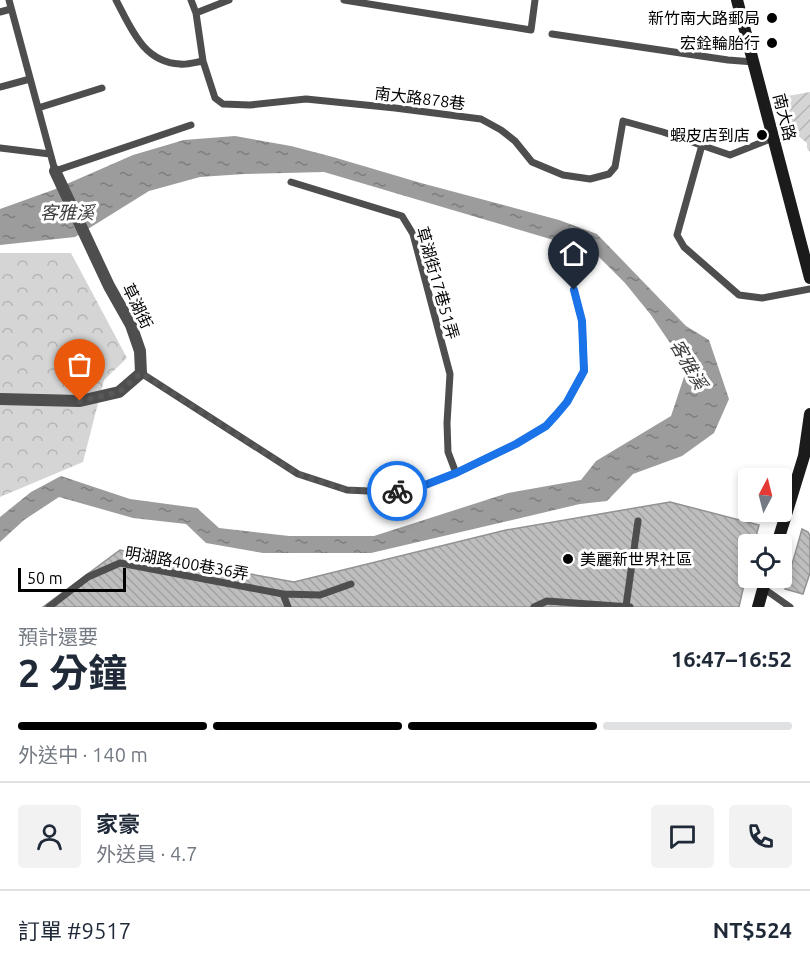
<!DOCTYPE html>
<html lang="zh-TW">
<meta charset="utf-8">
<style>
:root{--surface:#fff;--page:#f2f2f3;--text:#1f2937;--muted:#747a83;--line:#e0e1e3;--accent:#000}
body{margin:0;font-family:Ubuntu,"Noto Sans TC",sans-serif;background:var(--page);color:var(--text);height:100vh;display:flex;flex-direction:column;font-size:22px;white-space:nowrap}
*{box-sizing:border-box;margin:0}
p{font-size:20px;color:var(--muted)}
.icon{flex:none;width:33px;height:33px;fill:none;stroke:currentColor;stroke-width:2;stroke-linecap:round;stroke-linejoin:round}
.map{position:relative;height:607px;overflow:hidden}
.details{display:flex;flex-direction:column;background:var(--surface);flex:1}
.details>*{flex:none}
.needle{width:39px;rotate:7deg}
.controls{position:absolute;left:738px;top:468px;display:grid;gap:12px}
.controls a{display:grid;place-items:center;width:54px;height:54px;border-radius:6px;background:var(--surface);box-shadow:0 3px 9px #0003;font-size:30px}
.scale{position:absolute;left:18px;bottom:15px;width:108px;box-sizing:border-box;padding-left:6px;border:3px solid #000;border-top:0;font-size:16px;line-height:21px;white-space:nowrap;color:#000;-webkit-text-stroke:4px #fff;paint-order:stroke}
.pin{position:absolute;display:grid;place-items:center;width:51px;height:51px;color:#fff;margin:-62px -26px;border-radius:50% 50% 50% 0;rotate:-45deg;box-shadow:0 0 6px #0007}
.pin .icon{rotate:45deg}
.courier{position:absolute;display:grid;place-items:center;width:60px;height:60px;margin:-30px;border:4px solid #1a73e8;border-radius:50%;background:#fff;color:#222;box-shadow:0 2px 8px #0007}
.head em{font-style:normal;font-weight:700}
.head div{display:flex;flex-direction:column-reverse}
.head{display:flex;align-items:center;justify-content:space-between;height:102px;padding:0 18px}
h1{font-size:39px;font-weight:700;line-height:45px}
.bar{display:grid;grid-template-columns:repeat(4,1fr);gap:9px 6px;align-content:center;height:72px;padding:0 18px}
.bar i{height:8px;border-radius:4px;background:var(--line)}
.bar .current{background:var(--accent)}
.bar p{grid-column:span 4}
.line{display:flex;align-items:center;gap:15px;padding:0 18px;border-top:2px solid var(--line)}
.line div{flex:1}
.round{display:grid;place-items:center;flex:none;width:63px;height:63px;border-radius:6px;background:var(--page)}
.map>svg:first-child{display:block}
</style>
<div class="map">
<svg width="810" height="607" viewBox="0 0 810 607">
<defs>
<pattern id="forest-crowns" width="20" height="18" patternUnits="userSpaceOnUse" patternTransform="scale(1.5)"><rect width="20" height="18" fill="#d5d5d5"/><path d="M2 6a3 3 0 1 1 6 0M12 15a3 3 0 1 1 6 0" fill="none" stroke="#b5b5b5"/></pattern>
<pattern id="garden-furrows" width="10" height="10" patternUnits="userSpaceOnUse" patternTransform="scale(1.5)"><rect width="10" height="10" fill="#d5d5d5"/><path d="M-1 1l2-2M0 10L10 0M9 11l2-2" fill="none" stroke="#b5b5b5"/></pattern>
<pattern id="water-ripples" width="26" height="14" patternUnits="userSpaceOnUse" patternTransform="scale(1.5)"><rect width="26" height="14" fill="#9c9c9c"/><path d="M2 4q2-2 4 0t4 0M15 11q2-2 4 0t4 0" fill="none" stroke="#7d7d7d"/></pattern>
<pattern id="building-back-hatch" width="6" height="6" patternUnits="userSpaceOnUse" patternTransform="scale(1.5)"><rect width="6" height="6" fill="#bebebe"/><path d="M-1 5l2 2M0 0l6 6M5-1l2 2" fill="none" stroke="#a2a2a2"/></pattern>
</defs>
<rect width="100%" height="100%" fill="#fff"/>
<path fill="url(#forest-crowns)" d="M0 253H71L127 358 104 380 83 462 0 497Z"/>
<path fill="url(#garden-furrows)" d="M810 92V152L807 148V143L792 131 785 133 777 98Z"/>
<path fill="url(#water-ripples)" d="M235 136 291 146 333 157 421 183 559 220 597 234 686 326 709 340 729 399 714 433 682 456 633 474 607 501 580 504 371 553H263L206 543 186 524 133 518 59 497 24 520 0 542V517L31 492 61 476 130 499 197 508 219 528 289 536H374L508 493 581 480 596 461 671 416 687 368 651 315 625 283 594 252 324 172 244 174 200 177 149 191 75 237 0 245V209L53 190 133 155 184 140Z"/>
<path fill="url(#building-back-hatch)" stroke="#929292" stroke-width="1.5" d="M670 502 759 525 754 544H748V567L739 607H43L120 550 294 582 506 530Z
M802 529 808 532 810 536V573L803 594 785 589Z"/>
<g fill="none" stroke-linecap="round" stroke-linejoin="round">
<path stroke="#4e4e4e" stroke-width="7" d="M9 0 55 171 191 125
M116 0C131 28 143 62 180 64 187 65 196 62 203 61
M191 0 196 13 203 61 215 98 223 104 250 105 306 99 395 108 481 119 501 130 515 141 532 162 563 175 590 179 609 174 615 167 623 121 663 132 730 155 773 138
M344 0 531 30 535 0
M0 12 11 9
M196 13 229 0
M552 34 728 60 754 62
M0 87 30 79
M38 108 102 88
M702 145 677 235 684 247 739 295 762 298 810 289
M0 148 50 154
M291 182 402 216 413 234 450 374 447 423 448 452 456 473
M141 373 298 474 347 490 389 492 425 485 456 473 516 444 546 426 567 402 584 371 582 321 574 290
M763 588 790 607
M283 594 320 595 351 584
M626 606 638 521
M49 607 88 577 120 563 283 594 288 607
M534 607 547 601 630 607"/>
<path stroke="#4e4e4e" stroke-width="12" d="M0 399 80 401 119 392 141 373 140 351 131 325 109 286 55 171"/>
<path stroke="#1b1b1b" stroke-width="12" d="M737 0 810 278
M777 544 804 456 810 414
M758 607 766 578"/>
</g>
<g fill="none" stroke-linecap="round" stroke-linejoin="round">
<path stroke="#595959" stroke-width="6" stroke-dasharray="0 10.8" d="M80 401 119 392 141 373 298 474 347 490 389 492 397 491"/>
<path stroke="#1a73e8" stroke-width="8" d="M397 491 425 485 456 473 516 444 546 426 557 414 567 402 584 371 582 321 574 290"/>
</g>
<g fill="#000" stroke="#fff" stroke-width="2">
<circle cx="772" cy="18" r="6"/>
<circle cx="772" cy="43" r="6"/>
<circle cx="762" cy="135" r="6"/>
<circle cx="568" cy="559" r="6"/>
</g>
<g text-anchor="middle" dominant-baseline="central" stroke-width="6" stroke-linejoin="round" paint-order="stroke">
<g font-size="16" fill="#000" stroke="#fff" text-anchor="end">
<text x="760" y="18">新竹南大路郵局</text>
<text x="760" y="43">宏銓輪胎行</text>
<text x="750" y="135">蝦皮店到店</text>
<text x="580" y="559" text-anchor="start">美麗新世界社區</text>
</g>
<g font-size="16" fill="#000" stroke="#fff">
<text transform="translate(420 98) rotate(7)">南大路878巷</text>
<text transform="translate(785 117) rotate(76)">南大路</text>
<text transform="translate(438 283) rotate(74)">草湖街17巷51弄</text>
<text transform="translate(138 306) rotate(64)">草湖街</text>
<text transform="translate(187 563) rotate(10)">明湖路400巷36弄</text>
</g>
<g font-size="18" font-style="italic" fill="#3d3d3d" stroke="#fff">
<text x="67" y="212">客雅溪</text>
<text transform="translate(689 364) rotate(60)">客雅溪</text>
</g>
</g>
</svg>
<div class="controls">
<a><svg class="needle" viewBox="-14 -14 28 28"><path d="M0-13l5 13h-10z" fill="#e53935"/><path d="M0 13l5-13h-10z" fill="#747a83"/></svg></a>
<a><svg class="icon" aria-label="locate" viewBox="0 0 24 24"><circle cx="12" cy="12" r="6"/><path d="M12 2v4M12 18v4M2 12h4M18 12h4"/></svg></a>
</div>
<div class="scale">50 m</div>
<div class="pin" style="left:80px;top:401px;background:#ea580c"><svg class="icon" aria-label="bag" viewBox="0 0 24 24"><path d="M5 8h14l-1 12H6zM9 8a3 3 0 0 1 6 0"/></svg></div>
<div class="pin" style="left:574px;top:290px;background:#1f2937"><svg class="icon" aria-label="home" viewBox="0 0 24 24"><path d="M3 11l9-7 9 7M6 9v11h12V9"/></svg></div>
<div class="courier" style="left:397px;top:491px"><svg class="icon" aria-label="bike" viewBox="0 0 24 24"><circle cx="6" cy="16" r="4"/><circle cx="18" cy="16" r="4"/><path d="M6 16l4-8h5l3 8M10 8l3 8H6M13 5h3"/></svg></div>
</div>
<section class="details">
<div class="head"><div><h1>2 分鐘</h1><p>預計還要</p></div><em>16:47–16:52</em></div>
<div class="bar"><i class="current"></i><i class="current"></i><i class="current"></i><i></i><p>外送中 · 140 m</p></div>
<div class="line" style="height:108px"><a class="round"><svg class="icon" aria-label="person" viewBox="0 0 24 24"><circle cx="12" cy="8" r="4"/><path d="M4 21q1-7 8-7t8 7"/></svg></a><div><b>家豪</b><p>外送員 · 4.7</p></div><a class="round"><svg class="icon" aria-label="chat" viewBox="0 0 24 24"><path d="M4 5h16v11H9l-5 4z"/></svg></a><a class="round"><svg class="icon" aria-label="phone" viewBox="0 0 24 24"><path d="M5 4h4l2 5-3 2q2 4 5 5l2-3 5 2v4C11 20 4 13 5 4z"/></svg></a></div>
<div class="line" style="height:78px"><div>訂單 #9517</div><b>NT$524</b></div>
</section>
